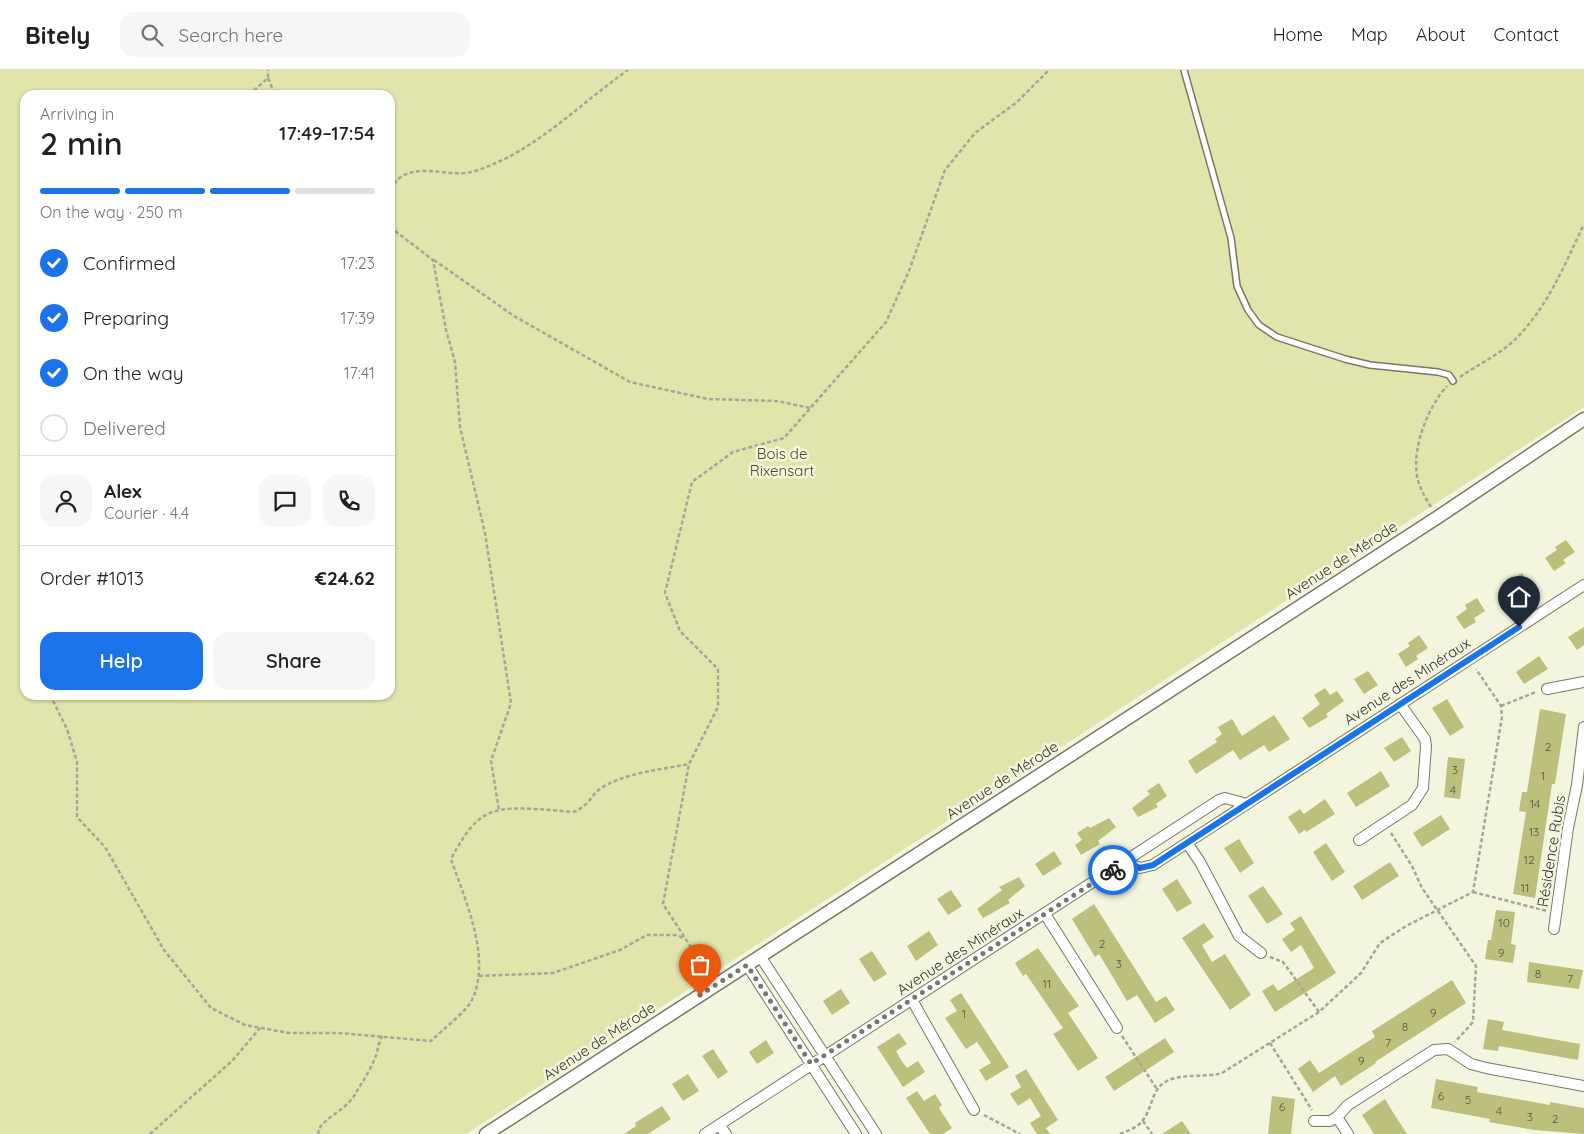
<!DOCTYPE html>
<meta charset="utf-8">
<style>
:root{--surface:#fff;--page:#f6f6f6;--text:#202124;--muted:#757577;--line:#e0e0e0;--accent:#1a73e8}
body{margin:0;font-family:Quicksand,sans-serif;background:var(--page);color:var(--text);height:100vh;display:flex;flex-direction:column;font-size:19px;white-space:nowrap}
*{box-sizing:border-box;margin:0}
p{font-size:16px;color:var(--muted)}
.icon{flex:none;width:28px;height:28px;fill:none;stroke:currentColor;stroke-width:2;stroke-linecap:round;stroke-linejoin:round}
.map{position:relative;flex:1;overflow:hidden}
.side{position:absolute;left:20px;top:20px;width:375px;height:610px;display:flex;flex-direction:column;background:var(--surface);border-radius:15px;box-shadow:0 1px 4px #0004}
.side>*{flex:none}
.pin{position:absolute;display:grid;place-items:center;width:42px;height:42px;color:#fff;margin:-51px -21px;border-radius:50% 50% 50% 0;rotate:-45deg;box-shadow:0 0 5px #0007}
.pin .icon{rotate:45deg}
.courier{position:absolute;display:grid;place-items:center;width:50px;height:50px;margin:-25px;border:4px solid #1a73e8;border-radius:50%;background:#fff;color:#222;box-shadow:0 1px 6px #0007}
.summary em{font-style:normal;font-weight:600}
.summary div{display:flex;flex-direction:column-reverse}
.summary{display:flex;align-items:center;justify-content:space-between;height:85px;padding:0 20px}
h1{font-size:32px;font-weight:600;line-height:38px}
.bar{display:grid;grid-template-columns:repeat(4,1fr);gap:8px 5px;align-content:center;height:60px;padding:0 20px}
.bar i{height:6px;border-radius:4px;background:var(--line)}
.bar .active{background:var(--accent)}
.bar p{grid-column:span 4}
.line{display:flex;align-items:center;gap:12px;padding:0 20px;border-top:1px solid var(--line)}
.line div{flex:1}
.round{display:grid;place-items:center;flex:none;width:52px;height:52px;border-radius:15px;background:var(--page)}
ol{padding:0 20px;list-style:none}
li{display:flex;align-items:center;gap:15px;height:55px}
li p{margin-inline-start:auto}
li .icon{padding:5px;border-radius:50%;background:var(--accent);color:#fff;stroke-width:4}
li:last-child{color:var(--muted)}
li i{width:28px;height:28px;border:2px solid var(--line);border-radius:50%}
.action{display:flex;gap:10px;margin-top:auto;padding:10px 20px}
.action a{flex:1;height:58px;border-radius:15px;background:var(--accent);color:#fff;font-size:20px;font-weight:600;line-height:58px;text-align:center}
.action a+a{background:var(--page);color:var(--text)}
header{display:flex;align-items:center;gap:30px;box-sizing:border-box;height:70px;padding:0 25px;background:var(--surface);border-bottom:1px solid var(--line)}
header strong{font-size:24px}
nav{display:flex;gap:28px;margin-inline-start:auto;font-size:18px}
.search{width:350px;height:45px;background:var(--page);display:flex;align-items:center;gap:12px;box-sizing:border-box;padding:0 18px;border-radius:15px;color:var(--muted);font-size:19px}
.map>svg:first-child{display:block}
</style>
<header>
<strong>Bitely</strong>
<div class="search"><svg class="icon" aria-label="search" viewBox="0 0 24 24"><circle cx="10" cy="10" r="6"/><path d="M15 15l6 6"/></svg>Search here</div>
<nav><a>Home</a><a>Map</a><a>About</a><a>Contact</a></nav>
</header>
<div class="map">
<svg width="1584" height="1064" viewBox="0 0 1584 1064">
<rect width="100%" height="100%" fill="#f4f5df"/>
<path fill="#e1e4ab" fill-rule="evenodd" d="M0 0H1584V337L466 1064H0ZM25 25H390V625H25Z"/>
<path fill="#bdbf7c" d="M1566 470 1575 482 1563 490 1566 493 1554 501 1545 488 1557 480 1555 477Z
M1522 503 1530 516 1512 528 1504 515Z
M1477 528 1485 541 1474 548 1476 552 1464 559 1456 547 1467 539 1465 535Z
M1584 557V575L1577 580 1568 567Z
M1419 565 1428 578 1416 586 1418 589 1406 597 1398 584 1410 576 1408 573Z
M1539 586 1548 599 1524 614 1516 602Z
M1368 601 1378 615 1364 624 1354 609Z
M1325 618 1330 625 1337 621 1344 631 1326 644 1328 647 1309 658 1302 648 1320 634 1314 625Z
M1447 629 1464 657 1450 666 1432 638Z
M1540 639 1566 644 1555 714H1552L1535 828 1513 824 1526 742 1519 741 1522 722H1527Z
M1274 645 1290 669 1269 682 1264 675 1240 690 1233 680 1196 704 1188 691 1217 672 1215 669 1222 664 1218 657 1232 649 1242 666Z
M1402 667 1411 681 1394 692 1384 678Z
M1448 687 1465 689 1460 729 1444 727Z
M1381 701 1390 716 1356 737 1347 723Z
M1159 713 1167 726 1156 734 1158 737 1138 747 1132 738 1150 724 1147 721Z
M1325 729 1335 744 1306 762 1305 760 1299 764 1288 747 1300 739 1304 744Z
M1441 745 1450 759 1422 777 1413 763Z
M1109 748 1116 757 1098 771 1100 774 1081 785 1075 775 1082 770 1077 763 1088 756 1090 758Z
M1239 769 1254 793 1240 803 1224 778Z
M1326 773 1345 802 1332 811 1313 782Z
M1054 781 1062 794 1043 806 1035 794Z
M1390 792 1399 806 1362 830 1353 816Z
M1019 807 1025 816 1008 830 1010 833 983 848 977 839 1002 820 999 817Z
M1177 809 1192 833 1177 842 1162 819Z
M1263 816 1283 844 1267 854 1248 826Z
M951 820 962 836 948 845 937 829Z
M1094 834 1156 932 1166 926 1175 940 1155 953 1137 925 1127 931 1099 884 1095 887 1072 849Z
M1496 840 1515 842 1511 874 1516 875 1513 893 1485 889 1488 870H1491Z
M1301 846 1336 903 1275 942 1262 921 1273 914 1278 921 1314 898 1301 875 1291 882 1282 869 1295 860 1290 853Z
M1204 853 1214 867 1202 875 1212 892 1225 884 1251 925 1230 940 1182 868Z
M929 861 938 875 916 891 907 876Z
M1038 878 1079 936 1068 943 1098 988 1078 1001 1053 964 1063 958 1026 904 1023 906 1015 893Z
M872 881 887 904 874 912 859 889Z
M1529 892 1583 900 1579 919 1527 912Z
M1452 910 1466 933 1375 992 1376 993 1341 1016 1335 1006 1313 1022 1298 999 1310 990 1319 1003 1375 967 1372 961Z
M841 919 850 933 832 945 823 931Z
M961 923 1009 997 986 1011 979 1000 991 993 977 972 966 979 945 948 957 941 950 930Z
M1488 949 1504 952 1502 960 1580 974 1578 990 1499 976 1498 981 1483 979Z
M899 963 907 974 896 981 901 990 907 998 918 991 925 1002 903 1017 877 977Z
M1165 968 1174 982 1114 1021 1105 1007Z
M766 970 774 983 757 994 749 982Z
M713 979 728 1002 718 1009 702 986Z
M1026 999 1058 1050 1046 1058 1050 1064H1037L1030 1053 1041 1046 1030 1028 1018 1036 1010 1024 1021 1017 1015 1006Z
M688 1004 699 1021 683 1031 672 1014Z
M1436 1009 1478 1017 1477 1022 1550 1035V1032L1584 1038V1064L1534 1060 1489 1052 1490 1049 1431 1038Z
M917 1021 924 1031 935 1024 942 1035 939 1038 952 1058 943 1064H930L906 1028Z
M1272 1026 1295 1029 1291 1064H1268Z
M1385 1029 1394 1044 1407 1064H1374L1362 1045Z
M662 1036 671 1049 648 1064H624L636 1056 635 1053Z
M1182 1051 1191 1064H1162Z"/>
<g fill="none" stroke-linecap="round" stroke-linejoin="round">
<g stroke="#777865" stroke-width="8">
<path id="service" d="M1184 0 1231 168 1237 216 1248 240 1259 255 1277 267 1345 289 1370 295 1438 302 1449 305 1453 311"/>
</g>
<g stroke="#777865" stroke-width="12">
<path id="minor" d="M1547 619 1584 612
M1359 770 1412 735 1423 718 1426 676 1425 669 1400 634
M1187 773 1200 792 1239 866 1261 883
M1125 792 1140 798 1153 795 1584 515
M1045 844 1117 958
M1554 859 1568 758 1577 715 1584 657
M760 886 876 1064
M747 895 856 1064
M912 930 974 1040
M1314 1051H1330L1337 1047
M719 1055 726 1064
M705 1064 1219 730 1225 728 1247 734
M1348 1064 1337 1047 1348 1035 1434 980 1448 979 1471 994 1486 998 1584 1016"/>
</g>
<g stroke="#777865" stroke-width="15">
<path id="tertiary" d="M486 1064 1438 447 1584 349"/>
</g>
<path stroke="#a6a696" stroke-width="2.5" stroke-dasharray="4 2.5" stroke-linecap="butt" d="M268 8 275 25
M249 25 268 8V0
M390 119C410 86 446 110 475 101 535 82 578 35 628 0
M390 157 433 190 446 260 455 292 460 357 485 463 511 633 491 691 499 740
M434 190 514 246 630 312 708 329 777 331 810 338
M1460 307C1476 296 1494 287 1509 275 1546 242 1563 198 1584 154
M1431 437C1425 427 1419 417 1417 406 1412 377 1428 337 1447 316
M50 625 67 659 77 692V747L105 777 164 880 211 938 245 955 289 963H339L431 971C442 960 466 942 472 930 492 888 465 830 451 789 479 736 493 736 550 740 557 740 569 743 576 741 589 735 593 723 601 718 628 702 659 700 689 694
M1501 636 1536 622
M1391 763 1412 796 1422 818 1476 896 1473 952 1455 972
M1473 822 1547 841
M1270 887 1283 892 1319 942
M709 905 663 834 689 694 718 637V599L680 561 665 523 692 412 733 382 784 368 886 252 909 201 945 100 975 63 1017 32 1049 0
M479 906 553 903 620 880 647 865H677L685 869
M1122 966 1157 1019
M1270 973 1312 1040
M984 1045 1020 1064
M1143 1051 1152 1064
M150 1064 232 991 260 958
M319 1064 318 1060C327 1046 344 1041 354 1026 361 1014 370 1001 375 988 378 981 378 974 382 966
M1120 1064C1127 1061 1139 1057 1143 1050 1153 1037 1151 1019 1167 1011 1184 1003 1204 1008 1222 1003L1319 942 1361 903 1380 873 1406 856 1473 822 1502 647 1501 636 1476 599"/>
<use href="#service" stroke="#fff" stroke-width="5"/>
<use href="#minor" stroke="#fff" stroke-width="10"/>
<use href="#tertiary" stroke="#fff" stroke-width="12"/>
</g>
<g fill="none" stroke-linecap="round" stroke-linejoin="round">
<path stroke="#77786b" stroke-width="5" stroke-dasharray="0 9" d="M700 925 747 895 811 994 1113 800"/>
<path stroke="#1a73e8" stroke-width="6" d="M1113 800 1125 792 1140 798 1153 795 1519 557"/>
</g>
<g text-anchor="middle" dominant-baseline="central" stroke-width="5" stroke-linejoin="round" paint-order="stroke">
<g font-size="12" fill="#565740">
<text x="1548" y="676">2</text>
<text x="1455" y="699">3</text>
<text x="1543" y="705">1</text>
<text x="1453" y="719">4</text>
<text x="1535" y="733">14</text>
<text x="1534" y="761">13</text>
<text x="1529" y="789">12</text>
<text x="1525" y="817">11</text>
<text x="1504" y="852">10</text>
<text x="1102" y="873">2</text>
<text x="1501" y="882">9</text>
<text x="1119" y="893">3</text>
<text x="1538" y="903">8</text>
<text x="1570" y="908">7</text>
<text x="1047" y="913">11</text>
<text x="1433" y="942">9</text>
<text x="964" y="943">1</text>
<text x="1405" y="956">8</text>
<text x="1388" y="972">7</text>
<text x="1361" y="990">9</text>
<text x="1441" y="1025">6</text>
<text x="1468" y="1029">5</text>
<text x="1282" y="1036">6</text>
<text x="1499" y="1040">4</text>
<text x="1530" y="1046">3</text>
<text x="1555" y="1048">2</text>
</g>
<g font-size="15" fill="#4b4c19" stroke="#f4f5df">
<text x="782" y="383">Bois de<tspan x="782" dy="17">Rixensart</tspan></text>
</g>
<g font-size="15" fill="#34342c" stroke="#f4f5df">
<text transform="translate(1341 490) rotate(-33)">Avenue de Mérode</text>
<text transform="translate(1407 611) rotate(-33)">Avenue des Minéraux</text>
<text transform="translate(1002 710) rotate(-33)">Avenue de Mérode</text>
<text transform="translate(1551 781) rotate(-81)">Résidence Rubis</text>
<text transform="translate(960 881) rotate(-33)">Avenue des Minéraux</text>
<text transform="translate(599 971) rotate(-33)">Avenue de Mérode</text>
</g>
</g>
</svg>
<div class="pin" style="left:700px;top:925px;background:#ea580c"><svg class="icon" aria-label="bag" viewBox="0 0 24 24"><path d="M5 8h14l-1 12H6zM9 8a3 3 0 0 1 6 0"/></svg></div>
<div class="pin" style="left:1519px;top:557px;background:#1f2937"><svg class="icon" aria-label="home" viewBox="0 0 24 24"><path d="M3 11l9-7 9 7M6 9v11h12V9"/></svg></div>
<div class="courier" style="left:1113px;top:800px"><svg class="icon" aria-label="bike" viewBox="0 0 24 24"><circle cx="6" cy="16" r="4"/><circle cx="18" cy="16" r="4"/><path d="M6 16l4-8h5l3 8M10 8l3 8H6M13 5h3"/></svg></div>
<section class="side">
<div class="summary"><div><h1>2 min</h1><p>Arriving in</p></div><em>17:49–17:54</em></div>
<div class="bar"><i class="active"></i><i class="active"></i><i class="active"></i><i></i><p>On the way · 250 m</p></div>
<ol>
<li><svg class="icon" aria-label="check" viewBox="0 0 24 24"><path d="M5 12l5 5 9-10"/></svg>Confirmed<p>17:23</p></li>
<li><svg class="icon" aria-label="check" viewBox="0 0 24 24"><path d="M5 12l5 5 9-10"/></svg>Preparing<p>17:39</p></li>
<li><svg class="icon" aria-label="check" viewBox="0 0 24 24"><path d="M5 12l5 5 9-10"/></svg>On the way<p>17:41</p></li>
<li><i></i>Delivered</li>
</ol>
<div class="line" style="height:90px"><a class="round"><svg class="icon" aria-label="person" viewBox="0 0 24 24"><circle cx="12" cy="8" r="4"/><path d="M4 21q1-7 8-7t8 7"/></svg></a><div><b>Alex</b><p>Courier · 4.4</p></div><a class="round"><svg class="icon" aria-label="chat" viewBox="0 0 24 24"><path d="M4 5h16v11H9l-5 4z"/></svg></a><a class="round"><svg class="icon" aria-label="phone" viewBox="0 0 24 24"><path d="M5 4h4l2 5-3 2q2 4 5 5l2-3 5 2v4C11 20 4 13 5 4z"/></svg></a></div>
<div class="line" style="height:65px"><div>Order #1013</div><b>€24.62</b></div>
<div class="action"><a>Help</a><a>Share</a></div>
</section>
</div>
